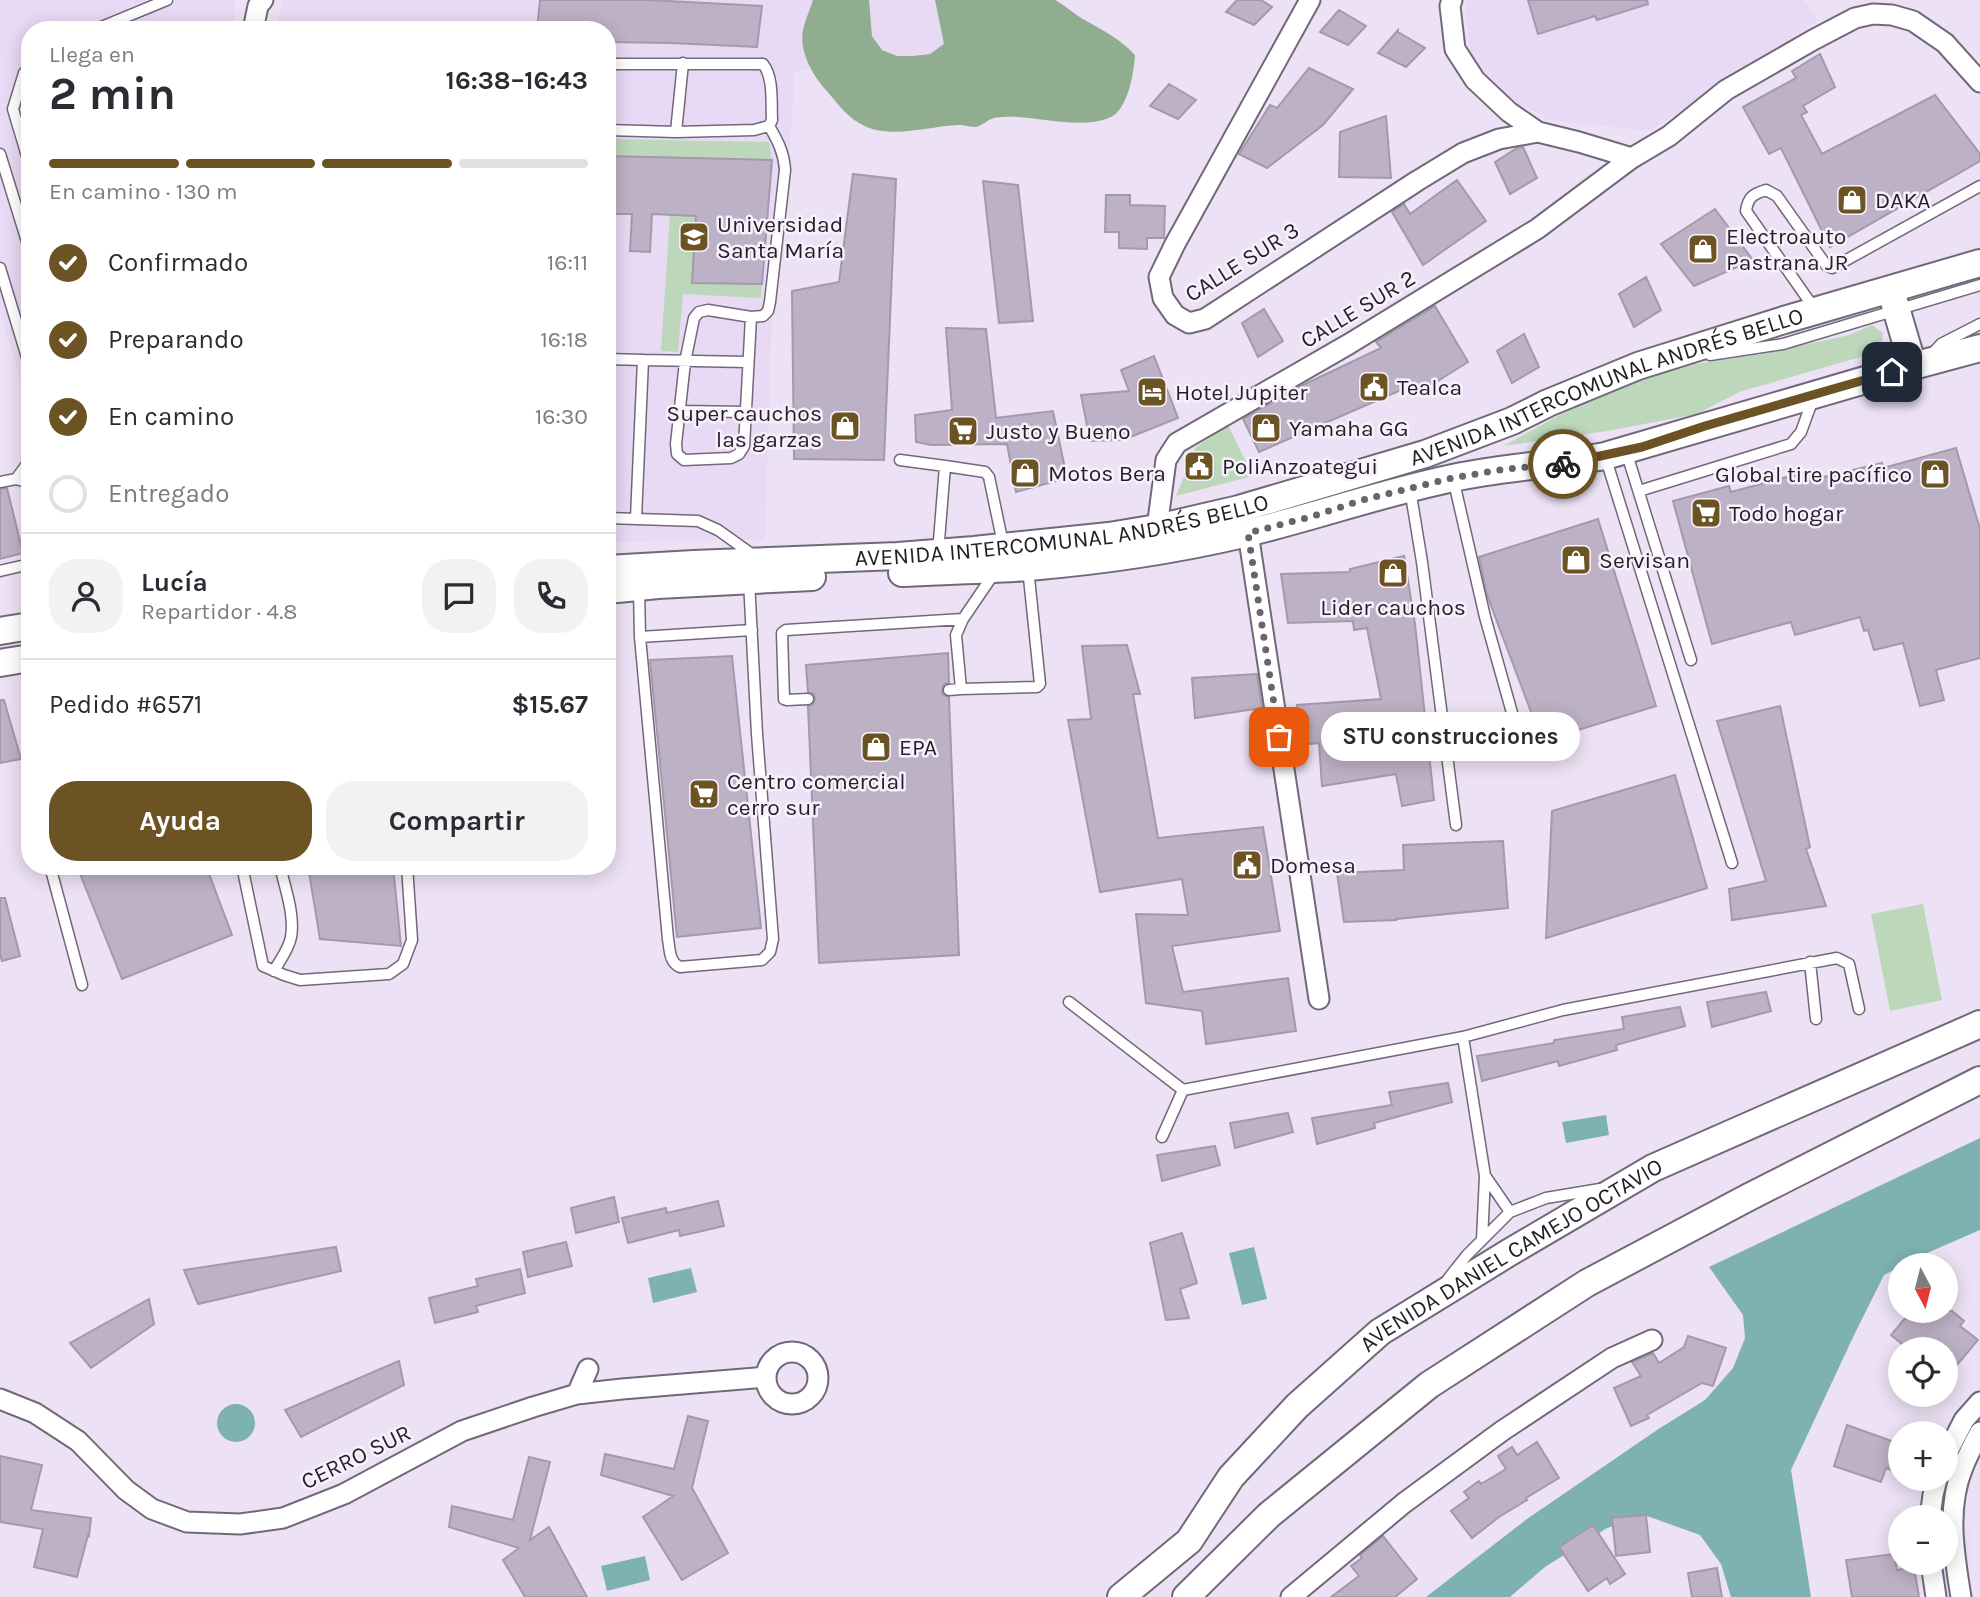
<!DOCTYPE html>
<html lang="es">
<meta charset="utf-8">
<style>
:root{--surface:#fff;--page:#f2f2f3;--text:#2b2b33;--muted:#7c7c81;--line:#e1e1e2;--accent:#6c5324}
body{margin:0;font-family:Karla,sans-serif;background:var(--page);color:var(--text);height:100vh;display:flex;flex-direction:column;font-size:26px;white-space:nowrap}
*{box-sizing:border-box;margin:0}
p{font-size:23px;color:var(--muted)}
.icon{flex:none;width:38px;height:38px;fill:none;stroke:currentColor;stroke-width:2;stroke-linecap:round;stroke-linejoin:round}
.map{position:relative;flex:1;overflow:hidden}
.details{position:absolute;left:21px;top:21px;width:595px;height:854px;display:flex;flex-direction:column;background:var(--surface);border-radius:28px;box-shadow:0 4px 18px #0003}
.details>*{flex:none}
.needle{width:46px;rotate:173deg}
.controls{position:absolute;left:1888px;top:1253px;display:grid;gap:14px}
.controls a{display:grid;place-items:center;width:70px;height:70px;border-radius:50%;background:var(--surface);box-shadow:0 4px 18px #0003;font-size:35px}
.pin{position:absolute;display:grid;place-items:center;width:60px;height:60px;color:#fff;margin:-30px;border-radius:14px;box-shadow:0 4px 10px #0006}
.courier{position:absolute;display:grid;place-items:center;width:70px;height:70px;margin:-35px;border:5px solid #6c5324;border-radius:50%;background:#fff;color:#222;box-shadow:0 2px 9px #0007}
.bubble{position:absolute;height:49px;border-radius:24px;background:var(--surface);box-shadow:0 4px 18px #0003;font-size:23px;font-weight:700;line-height:49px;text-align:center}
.headline em{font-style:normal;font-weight:700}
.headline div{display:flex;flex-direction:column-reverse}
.headline{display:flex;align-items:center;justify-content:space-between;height:119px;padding:0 28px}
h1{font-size:46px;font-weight:700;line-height:52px}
.bar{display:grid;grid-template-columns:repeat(4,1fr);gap:10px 7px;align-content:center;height:84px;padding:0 28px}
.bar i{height:9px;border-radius:5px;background:var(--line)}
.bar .current{background:var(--accent)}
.bar p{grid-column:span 4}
.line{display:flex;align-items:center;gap:18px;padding:0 28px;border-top:2px solid var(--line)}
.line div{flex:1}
.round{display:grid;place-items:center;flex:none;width:74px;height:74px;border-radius:28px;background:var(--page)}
ol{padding:0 28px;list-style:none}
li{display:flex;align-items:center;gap:21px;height:77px}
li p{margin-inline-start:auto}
li .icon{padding:7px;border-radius:50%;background:var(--accent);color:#fff;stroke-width:4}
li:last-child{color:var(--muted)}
li i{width:38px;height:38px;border:4px solid var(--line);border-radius:50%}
.button{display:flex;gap:14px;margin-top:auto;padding:14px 28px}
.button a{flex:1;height:80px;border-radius:28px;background:var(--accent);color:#fff;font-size:28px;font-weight:700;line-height:80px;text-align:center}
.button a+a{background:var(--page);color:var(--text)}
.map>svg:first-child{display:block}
</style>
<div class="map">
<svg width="1980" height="1597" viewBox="0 0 1980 1597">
<rect width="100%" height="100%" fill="#ede2f5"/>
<path fill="#e8d9f4" d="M0 0H235L234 30H30V411L0 313Z
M283 0H942L945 54 795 71 789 158 772 315 765 539 607 542V30H275Z
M1468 0H1804L1818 20 1650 131 1549 120 1487 84 1470 51 1465 9Z"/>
<path fill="#bdd7bb" d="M607 139 769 142 772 160 607 156Z
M670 215 767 217 766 231 692 283 762 284 761 298 683 294 678 352 661 351Z
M1872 325 1883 333 1881 351 1739 392 1697 414 1607 431 1503 446 1580 404 1662 369 1762 354 1849 335Z
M1228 425 1253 476 1176 496 1196 447Z
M1923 904 1942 1000 1890 1011 1871 914Z"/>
<path fill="#90ad8f" d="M813 0H869L872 36 882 50 897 56H913L930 54 944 44 935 0H1055C1066 6 1074 14 1083 19 1104 31 1119 38 1135 55 1134 72 1128 109 1111 117 1081 131 1036 115 1004 117 1001 117 997 117 994 118 987 120 982 126 975 127 970 127 964 125 959 125 927 126 888 141 859 123 845 115 835 100 825 89 812 74 799 51 803 30 805 20 810 10 813 0Z"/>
<path fill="#7eb2b2" d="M1606 1115 1609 1135 1566 1143 1562 1122Z
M1980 1138V1230L1927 1253 1884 1275 1855 1333 1791 1470 1811 1597H1731L1721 1564 1700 1535 1647 1516 1607 1528 1545 1567 1510 1597H1426L1527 1519 1657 1430 1705 1400 1733 1368 1745 1338 1743 1315 1709 1267Z
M1254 1247 1267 1299 1242 1305 1229 1253Z
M691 1268 697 1292 653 1303 648 1278Z
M217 1423a19 19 0 1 1 38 0a19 19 0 1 1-38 0Z
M645 1556 650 1580 607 1591 601 1566Z"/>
<path fill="#bdb2c5" stroke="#a499ac" stroke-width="2" d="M540 0H649L762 6 757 47 671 43 607 42V30H537Z
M1237 0H1261L1272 7 1254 25 1226 12Z
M1528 0H1647L1648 4 1597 20 1595 16 1538 34Z
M1339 10 1366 26 1348 45 1320 32Z
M1398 30V32L1425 48 1406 67 1378 53Z
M1820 54 1835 87 1803 106 1807 112 1801 115 1822 154 1935 95 1980 154V161L1830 247 1781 148 1769 154 1743 107 1796 78 1792 71Z
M1309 68 1353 89 1323 125 1267 168 1239 154 1270 105 1277 108Z
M1169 84 1196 100 1178 119 1150 106Z
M1386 116 1391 178 1339 177 1340 132Z
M1523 147 1537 178 1510 194 1495 162 1517 148Z
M607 156 772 160 762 284 692 283 696 216 652 214 650 252 630 251 632 214H607Z
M853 174 896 179 884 460 794 459 792 291 839 282Z
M1457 180 1486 221 1423 265 1392 212 1404 204 1410 214Z
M983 181 1018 185 1033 321 999 323Z
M1106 195H1130V205L1165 206 1164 238H1147V249L1119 248V232H1105Z
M1715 209 1753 260 1694 286 1661 244Z
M1646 277 1661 310 1634 327 1619 294Z
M1435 306 1468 362 1417 394 1410 386 1259 452 1243 419 1299 387 1381 348 1376 342Z
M1264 309 1283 341 1258 357 1242 323Z
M946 328 986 329 996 418 1053 411 1067 478 1016 492 1007 444 931 445 916 442 915 415 952 410Z
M1524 334 1539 367 1512 383 1497 351Z
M1154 356 1178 418 1123 440 1090 441 1081 395 1129 391 1121 370Z
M1956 448 1980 529V658L1936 670 1944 700 1920 706 1903 643 1874 650 1868 630 1864 631 1860 617 1795 635 1791 622 1712 644 1673 501 1729 486 1731 492 1813 470 1815 479 1882 463 1883 468Z
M7 488 23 553 0 559V489Z
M1598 519 1656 706 1542 741 1487 595 1479 557Z
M1404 556 1415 624 1434 800 1402 806 1396 774 1322 786 1319 743 1300 745 1297 705 1381 699 1367 628 1354 630 1353 621 1288 623 1281 574 1350 572V569Z
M1127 645 1140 694H1133L1158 838 1263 827 1280 931 1172 946 1183 992 1288 978 1296 1031 1206 1044 1202 1011 1146 1003 1136 914 1188 915 1182 879 1100 892 1068 720 1091 719 1082 646Z
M948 653 949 683 944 684 942 690 943 695 949 697 959 955 819 963 808 706 813 705 815 699 814 694 808 692 806 665Z
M732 656 761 928 677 937 650 660Z
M1257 674 1262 708 1195 718 1192 678Z
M0 700H4L21 759 0 763Z
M1780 706 1810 847 1806 849 1826 906 1732 920 1729 889 1766 881 1717 721Z
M1675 775 1707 888 1546 938 1552 811Z
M1503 841 1508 908 1396 919V920L1344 922 1337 873 1404 870 1403 845Z
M77 866H206L232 935 122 979Z
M308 866H393L401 946 320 939Z
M0 898H5L20 956 2 961 0 954Z
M1766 992 1771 1011 1712 1027 1707 1002Z
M1680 1007 1685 1026 1616 1045 1617 1050 1559 1066 1558 1061 1482 1081 1477 1056 1554 1043V1040L1624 1029 1622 1017Z
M1448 1083 1452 1102 1374 1123 1375 1128 1317 1144 1312 1118 1392 1105 1389 1092Z
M1288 1113 1293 1132 1235 1148 1230 1123Z
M1215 1146 1220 1165 1162 1181 1157 1155Z
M614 1197 619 1222 576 1233 571 1208Z
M718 1201 724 1226 680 1236 679 1230 628 1243 622 1218 666 1208 667 1213Z
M1182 1233 1197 1283 1180 1289 1189 1318 1166 1320 1150 1243Z
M566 1242 572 1266 528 1277 523 1252Z
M336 1247 341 1271 198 1304 184 1270Z
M520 1269 525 1293 476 1306 478 1312 435 1323 429 1298 478 1286 476 1279Z
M149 1299 154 1324 91 1368 70 1343Z
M1911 1311H1952L1964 1321 1960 1326 1978 1340 1946 1378V1349H1908L1891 1335Z
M1688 1336 1726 1348 1713 1386 1702 1383 1647 1415 1649 1418 1631 1426 1614 1388 1641 1376 1632 1362 1653 1353 1659 1363 1684 1347Z
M399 1361 404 1385 301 1437 285 1410Z
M688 1416 708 1421 692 1488 728 1553 682 1580 643 1517 673 1496 601 1475 605 1454 674 1469Z
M1847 1425 1900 1444V1473L1886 1468 1881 1482 1834 1466Z
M1537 1442 1559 1478 1526 1498 1527 1500 1499 1517 1472 1538 1451 1511 1469 1498 1464 1492 1479 1481 1481 1484 1506 1469 1498 1456 1512 1447 1517 1455Z
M0 1456 42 1465 31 1510 91 1518 89 1536 88 1535 77 1577 34 1567 43 1529 0 1522Z
M529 1457 550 1462 530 1540 549 1527 587 1597H525L503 1560 519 1548 449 1527 452 1506 513 1520Z
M1646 1515 1650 1552 1616 1556 1612 1518Z
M1593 1525 1625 1574 1610 1584 1607 1578 1588 1591 1559 1547Z
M1383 1536 1417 1579 1395 1597H1331L1359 1576 1351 1566 1362 1558 1360 1555Z
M1894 1554 1897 1570 1914 1567 1919 1597H1852L1846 1560Z
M1717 1568 1722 1597H1692L1688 1573Z"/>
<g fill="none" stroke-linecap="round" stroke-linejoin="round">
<g stroke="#726879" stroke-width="13">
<path id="lane" d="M94 30 167 0
M607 64H763C774 78 771 103 772 120L769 126 754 130 676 132 607 130
M30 67 24 73 13 109 30 166
M676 132 683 63
M0 154 30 251
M0 268 30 367
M1814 308 1746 211C1748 197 1753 194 1766 190L1777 196 1826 265 1832 268 1980 186
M708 310 751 317 744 446 739 454 731 458 684 460 677 454 676 444 685 362 694 318 699 312Z
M751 317 763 316 768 311 770 302 785 170C784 153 778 141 769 126
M1932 354 1941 344 1980 324
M1710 355 1783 344 1980 285
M607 359 643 360 636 518
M643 360 747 362
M679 411 745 412
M1626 451 1691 660
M1605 456 1732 863
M900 460 945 466
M1453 478 1485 617 1516 727
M16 479 30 460
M0 482 16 479 30 483
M1410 489 1422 562 1456 825
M1639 491 1791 444 1801 432 1813 399
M607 518 698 521 718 530 753 555
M938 553 945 466 985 472 989 477 1003 544
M0 571 30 564
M639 589 640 637 668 939C670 950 669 962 680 967L762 960 770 952 773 939 757 734 749 581
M963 619 995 572
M640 637 752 630
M961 689 1037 687 1040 684 1028 568
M808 699 787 700 784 699 782 633 786 630 963 619 956 635 961 689 949 690
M50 866 82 985
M242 866 263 966 284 975 300 980 389 974 403 964 412 940 407 866
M1810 962 1816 1019
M274 971C280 960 289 949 291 937 295 915 285 888 280 866
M1069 1002 1183 1090 1463 1037 1563 1010 1837 958 1849 964 1859 1009
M1463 1037 1485 1176 1482 1240
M1162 1137 1183 1090
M1486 1177 1510 1212
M1448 1279 1467 1255 1510 1212 1546 1198 1600 1189"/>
</g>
<g stroke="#726879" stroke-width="23">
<path id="street" d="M1310 0 1175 244 1159 277 1163 298 1175 315 1189 323 1205 319 1417 181 1463 153 1499 139 1538 132
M1452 0 1450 6 1455 49 1475 80 1509 112 1538 132 1579 142 1632 158 1669 136 1726 90 1813 40 1855 18 1873 14 1892 15 1913 21 1945 43 1980 82
M253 30 258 6 263 0
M1157 528 1166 460 1177 443 1349 344 1537 229 1632 158
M1248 533 1319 999
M766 1378a26 26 0 1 1 52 0a26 26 0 1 1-52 0Z
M577 1394 588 1369
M0 1399 35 1413 78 1441 126 1490 152 1509 187 1522 240 1524 283 1518 344 1494 462 1431 533 1407 577 1394 622 1389 766 1377
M1946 1455 1964 1420 1980 1402
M1930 1517 1933 1495 1937 1479
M1931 1563 1936 1597
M1291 1597 1404 1503 1502 1431 1612 1358 1652 1340
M1961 1597C1954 1554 1946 1508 1963 1467 1968 1455 1974 1443 1980 1432"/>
</g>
<g stroke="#726879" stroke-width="30">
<g id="secondary">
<path d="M1891 291 1913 366"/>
<path id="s1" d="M607 569 694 564 898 556 974 550 1109 536 1157 528 1239 509 1425 454 1512 421 1548 403 1638 366 1784 320 1980 263"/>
<path d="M902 573C945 571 987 570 1029 567 1099 561 1170 551 1239 535 1311 518 1381 493 1453 478 1503 467 1555 465 1605 456L1913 366 1980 348"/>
<path d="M607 590 658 585 812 577"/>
<path d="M0 631 30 626"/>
<path d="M0 663 30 658"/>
<path id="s2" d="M1121 1597 1189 1541 1231 1477 1297 1406 1380 1332 1510 1252 1653 1168 1980 1024"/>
<path d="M1186 1597 1269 1515 1429 1385 1587 1283 1749 1197 1980 1080"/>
</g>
</g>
<use href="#lane" stroke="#fff" stroke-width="10"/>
<use href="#street" stroke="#fff" stroke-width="19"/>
<use href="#secondary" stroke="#fff" stroke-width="26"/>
</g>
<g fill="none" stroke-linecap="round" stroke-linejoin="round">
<path stroke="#6a636e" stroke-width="7" stroke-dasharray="0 12.6" d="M1279 737 1248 533 1310 517 1366 499 1452 478 1506 469 1563 464"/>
<path stroke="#6c5324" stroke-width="9" d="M1563 464 1642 447 1705 426 1892 372"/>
</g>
<defs>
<g id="shop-square" transform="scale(1.575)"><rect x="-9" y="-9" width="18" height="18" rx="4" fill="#6c5324" stroke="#f8f1fd"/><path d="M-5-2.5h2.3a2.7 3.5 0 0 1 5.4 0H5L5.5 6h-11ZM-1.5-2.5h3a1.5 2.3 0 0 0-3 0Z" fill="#fff"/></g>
<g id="university-square" transform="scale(1.575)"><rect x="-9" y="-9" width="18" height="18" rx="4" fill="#6c5324" stroke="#f8f1fd"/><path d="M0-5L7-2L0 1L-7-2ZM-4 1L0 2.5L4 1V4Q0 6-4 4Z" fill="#fff"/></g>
<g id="civic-square" transform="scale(1.575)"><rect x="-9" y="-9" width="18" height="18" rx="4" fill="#6c5324" stroke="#f8f1fd"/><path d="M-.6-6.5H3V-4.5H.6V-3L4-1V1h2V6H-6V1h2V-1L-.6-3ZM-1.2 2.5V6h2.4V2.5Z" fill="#fff"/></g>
<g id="hotel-square" transform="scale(1.575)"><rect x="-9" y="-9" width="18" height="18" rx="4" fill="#6c5324" stroke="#f8f1fd"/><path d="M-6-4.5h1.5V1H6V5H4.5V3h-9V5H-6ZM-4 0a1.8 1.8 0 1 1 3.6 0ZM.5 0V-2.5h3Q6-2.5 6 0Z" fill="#fff"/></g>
<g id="supermarket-square" transform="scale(1.575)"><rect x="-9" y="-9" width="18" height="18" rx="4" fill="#6c5324" stroke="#f8f1fd"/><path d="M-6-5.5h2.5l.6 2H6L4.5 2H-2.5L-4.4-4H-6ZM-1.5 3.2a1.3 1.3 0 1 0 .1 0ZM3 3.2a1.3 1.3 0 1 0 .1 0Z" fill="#fff"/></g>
</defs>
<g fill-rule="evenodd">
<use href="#shop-square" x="1852" y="200"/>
<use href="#university-square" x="694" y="237"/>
<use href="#shop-square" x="1703" y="249"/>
<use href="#civic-square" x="1374" y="387"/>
<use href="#hotel-square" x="1152" y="392"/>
<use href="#shop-square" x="845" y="426"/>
<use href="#shop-square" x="1266" y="428"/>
<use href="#supermarket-square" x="963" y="431"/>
<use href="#civic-square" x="1199" y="466"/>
<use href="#shop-square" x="1025" y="473"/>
<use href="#shop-square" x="1935" y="474"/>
<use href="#supermarket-square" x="1706" y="513"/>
<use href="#shop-square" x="1576" y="560"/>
<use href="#shop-square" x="1393" y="573"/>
<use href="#shop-square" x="876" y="747"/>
<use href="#supermarket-square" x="704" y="794"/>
<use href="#civic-square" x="1247" y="865"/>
</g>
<g text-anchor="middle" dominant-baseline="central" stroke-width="5" stroke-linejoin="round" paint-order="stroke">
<g font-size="23" fill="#231f26" stroke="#f8f1fd" text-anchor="start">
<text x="1875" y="200">DAKA</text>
<text x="717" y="224">Universidad<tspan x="717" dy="26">Santa María</tspan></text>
<text x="1726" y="236">Electroauto<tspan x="1726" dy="26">Pastrana JR</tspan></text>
<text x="1397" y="387">Tealca</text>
<text x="1175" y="392">Hotel Jupiter</text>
<text x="822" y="413" text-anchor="end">Super cauchos<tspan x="822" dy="26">las garzas</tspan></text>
<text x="1289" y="428">Yamaha GG</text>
<text x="986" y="431">Justo y Bueno</text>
<text x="1222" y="466">PoliAnzoategui</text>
<text x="1048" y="473">Motos Bera</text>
<text x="1912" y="474" text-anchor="end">Global tire pacífico</text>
<text x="1729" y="513">Todo hogar</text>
<text x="1599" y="560">Servisan</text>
<text x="1393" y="607" text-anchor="middle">Lider cauchos</text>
<text x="899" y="747">EPA</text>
<text x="727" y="781">Centro comercial<tspan x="727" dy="26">cerro sur</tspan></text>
<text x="1270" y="865">Domesa</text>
</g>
<g font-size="23" fill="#231f26" stroke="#f8f1fd">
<text transform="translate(1242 262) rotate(-32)">CALLE SUR 3</text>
<text transform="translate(1358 309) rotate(-31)">CALLE SUR 2</text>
<text stroke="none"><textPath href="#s1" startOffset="1024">AVENIDA INTERCOMUNAL ANDRÉS BELLO</textPath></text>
<text stroke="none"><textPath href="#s1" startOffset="457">AVENIDA INTERCOMUNAL ANDRÉS BELLO</textPath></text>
<text stroke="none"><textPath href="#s2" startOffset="525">AVENIDA DANIEL CAMEJO OCTAVIO</textPath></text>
<text transform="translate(356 1457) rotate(-26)">CERRO SUR</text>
</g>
</g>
</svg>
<div class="controls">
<a><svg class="needle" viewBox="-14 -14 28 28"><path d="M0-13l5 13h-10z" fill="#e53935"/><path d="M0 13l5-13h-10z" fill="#7c7c81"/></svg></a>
<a><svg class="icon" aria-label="locate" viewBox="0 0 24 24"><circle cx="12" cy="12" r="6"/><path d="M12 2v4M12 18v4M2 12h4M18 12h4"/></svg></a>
<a>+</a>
<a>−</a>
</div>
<div class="pin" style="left:1279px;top:737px;background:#ea580c"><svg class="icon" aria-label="bag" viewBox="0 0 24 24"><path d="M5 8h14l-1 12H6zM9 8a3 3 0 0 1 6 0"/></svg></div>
<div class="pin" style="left:1892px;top:372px;background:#1f2937"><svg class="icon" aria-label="home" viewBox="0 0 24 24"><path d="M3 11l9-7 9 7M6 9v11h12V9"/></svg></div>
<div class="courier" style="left:1563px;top:464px"><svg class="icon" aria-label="bike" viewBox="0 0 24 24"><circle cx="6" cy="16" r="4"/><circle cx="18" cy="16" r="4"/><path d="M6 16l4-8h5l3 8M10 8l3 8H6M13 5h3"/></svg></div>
<div class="bubble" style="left:1321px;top:712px;width:259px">STU construcciones</div>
<section class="details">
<div class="headline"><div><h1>2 min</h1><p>Llega en</p></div><em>16:38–16:43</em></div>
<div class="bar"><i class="current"></i><i class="current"></i><i class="current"></i><i></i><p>En camino · 130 m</p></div>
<ol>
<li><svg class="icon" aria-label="check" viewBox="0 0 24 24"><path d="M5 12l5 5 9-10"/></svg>Confirmado<p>16:11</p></li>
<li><svg class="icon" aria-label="check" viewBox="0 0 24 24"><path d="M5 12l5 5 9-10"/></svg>Preparando<p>16:18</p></li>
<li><svg class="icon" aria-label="check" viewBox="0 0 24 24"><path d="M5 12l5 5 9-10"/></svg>En camino<p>16:30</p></li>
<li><i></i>Entregado</li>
</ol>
<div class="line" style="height:126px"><a class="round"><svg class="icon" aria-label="person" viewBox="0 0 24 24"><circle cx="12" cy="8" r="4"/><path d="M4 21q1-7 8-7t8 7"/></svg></a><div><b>Lucía</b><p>Repartidor · 4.8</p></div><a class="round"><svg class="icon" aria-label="chat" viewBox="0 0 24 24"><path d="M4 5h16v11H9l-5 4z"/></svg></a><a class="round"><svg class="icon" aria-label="phone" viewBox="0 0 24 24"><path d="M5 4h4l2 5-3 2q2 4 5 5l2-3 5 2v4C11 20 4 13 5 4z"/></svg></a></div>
<div class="line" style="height:91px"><div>Pedido #6571</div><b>$15.67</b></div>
<div class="button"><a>Ayuda</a><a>Compartir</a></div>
</section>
</div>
